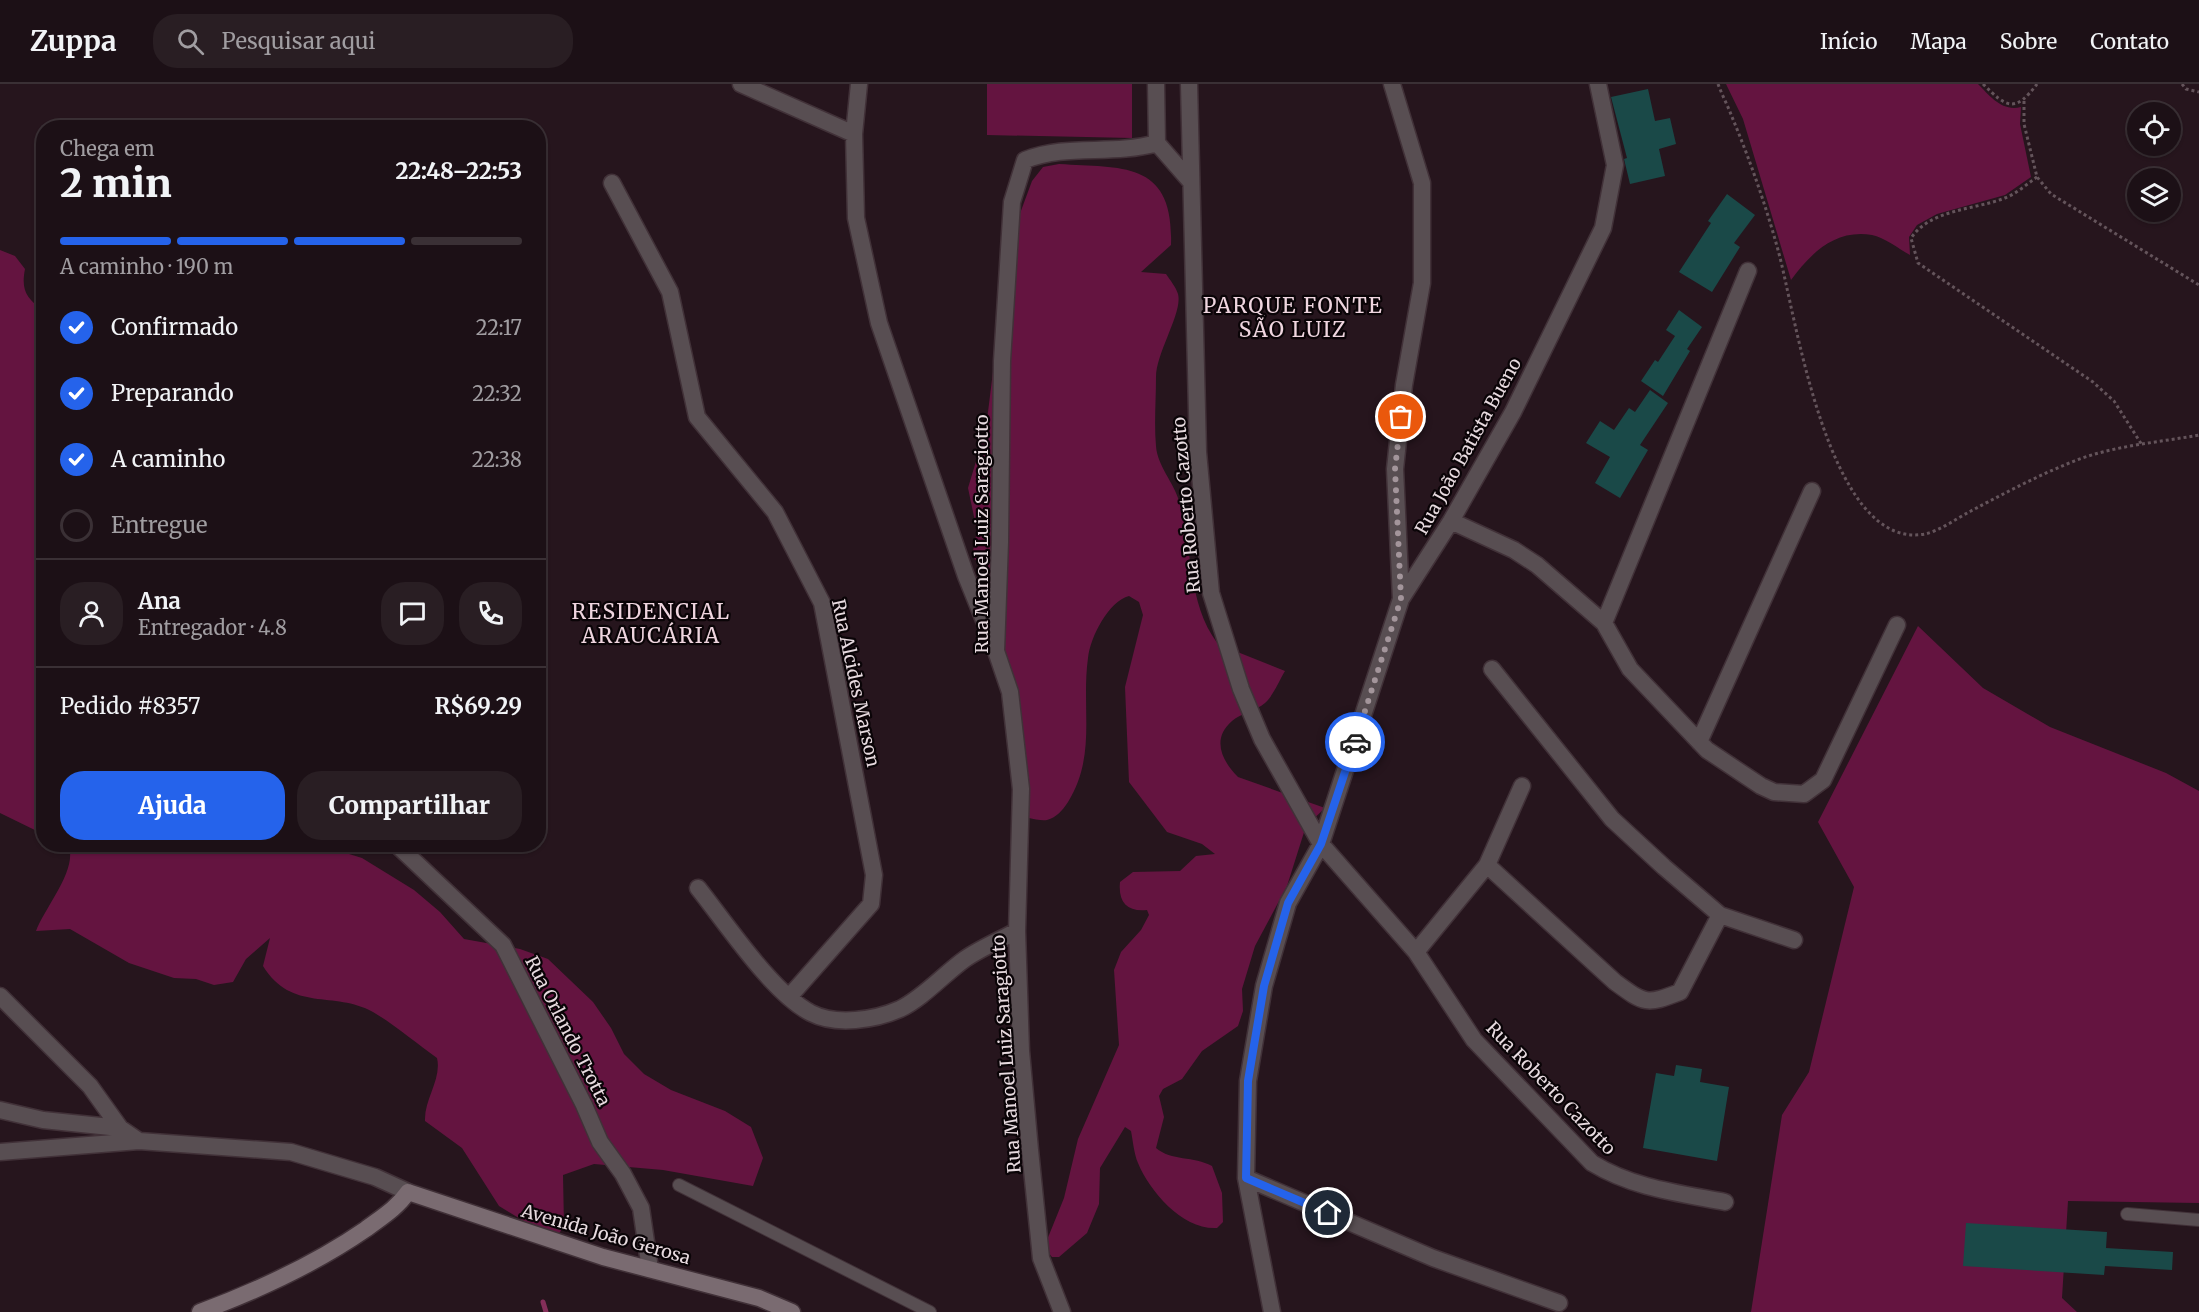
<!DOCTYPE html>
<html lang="pt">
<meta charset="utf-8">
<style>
:root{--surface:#1c1016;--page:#291e23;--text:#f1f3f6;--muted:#a09da1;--line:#3a3035;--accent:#2563eb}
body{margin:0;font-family:Merriweather,serif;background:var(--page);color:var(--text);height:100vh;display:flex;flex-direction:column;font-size:22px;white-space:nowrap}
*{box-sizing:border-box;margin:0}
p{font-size:20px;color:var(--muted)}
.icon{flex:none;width:33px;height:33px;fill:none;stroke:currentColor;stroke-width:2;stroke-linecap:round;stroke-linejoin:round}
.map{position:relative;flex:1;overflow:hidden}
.panel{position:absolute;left:36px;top:36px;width:510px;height:732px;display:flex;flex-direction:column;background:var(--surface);border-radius:24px;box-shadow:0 2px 4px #0004,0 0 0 2px var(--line)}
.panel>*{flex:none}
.controls{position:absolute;left:2127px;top:18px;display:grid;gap:12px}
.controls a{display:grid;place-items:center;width:54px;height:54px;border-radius:50%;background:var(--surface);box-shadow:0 2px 4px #0004,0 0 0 2px var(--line);font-size:30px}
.pin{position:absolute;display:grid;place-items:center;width:51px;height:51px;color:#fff;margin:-26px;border:3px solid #fff;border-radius:50%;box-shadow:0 2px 6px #0007}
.courier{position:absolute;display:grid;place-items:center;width:60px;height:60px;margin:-30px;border:4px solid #2563eb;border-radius:50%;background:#fff;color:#222;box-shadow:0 2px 8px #0007}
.summary em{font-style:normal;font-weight:800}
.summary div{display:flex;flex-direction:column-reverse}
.summary{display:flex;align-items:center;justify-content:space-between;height:102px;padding:0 24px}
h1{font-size:39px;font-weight:800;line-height:45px}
.bar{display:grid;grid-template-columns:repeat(4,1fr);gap:9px 6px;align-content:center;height:72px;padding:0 24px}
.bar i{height:8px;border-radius:4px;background:var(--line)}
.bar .active{background:var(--accent)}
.bar p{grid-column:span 4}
.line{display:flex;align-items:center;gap:15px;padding:0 24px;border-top:2px solid var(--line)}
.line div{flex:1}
.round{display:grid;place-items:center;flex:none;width:63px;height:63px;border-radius:24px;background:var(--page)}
ol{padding:0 24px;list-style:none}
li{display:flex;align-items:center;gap:18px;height:66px}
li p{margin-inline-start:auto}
li .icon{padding:6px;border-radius:50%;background:var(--accent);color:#fff;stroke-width:4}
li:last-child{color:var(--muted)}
li i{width:33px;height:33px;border:3px solid var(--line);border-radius:50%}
.button{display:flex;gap:12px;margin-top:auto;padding:12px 24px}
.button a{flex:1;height:69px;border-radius:24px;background:var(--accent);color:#fff;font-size:24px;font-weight:800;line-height:69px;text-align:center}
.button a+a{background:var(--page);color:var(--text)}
header{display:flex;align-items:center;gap:36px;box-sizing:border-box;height:84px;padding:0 30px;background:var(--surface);border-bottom:2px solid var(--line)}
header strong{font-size:28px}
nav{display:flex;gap:33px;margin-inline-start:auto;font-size:21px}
.search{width:420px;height:54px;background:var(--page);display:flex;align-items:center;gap:15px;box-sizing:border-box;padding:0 21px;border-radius:24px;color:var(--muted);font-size:22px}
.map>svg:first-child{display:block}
</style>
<header>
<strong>Zuppa</strong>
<div class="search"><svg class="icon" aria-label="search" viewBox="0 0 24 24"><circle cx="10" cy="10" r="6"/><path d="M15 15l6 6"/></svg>Pesquisar aqui</div>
<nav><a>Início</a><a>Mapa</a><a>Sobre</a><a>Contato</a></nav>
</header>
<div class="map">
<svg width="2199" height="1228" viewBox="0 0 2199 1228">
<rect width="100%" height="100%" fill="#26151d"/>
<path fill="#641440" d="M987 0H1132V54L987 51Z
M1726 0H1978C1990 12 2002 28 2021 23L2020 40 2031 93 2005 111 1937 130 1917 141 1909 153 1910 171C1899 165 1884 153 1872 151 1835 145 1811 169 1791 196L1743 35Z
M1059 80C1124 84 1174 77 1171 161L1141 188 1166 190C1170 196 1176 203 1178 210 1183 228 1156 269 1156 293 1156 316 1154 340 1156 362 1157 381 1174 399 1179 417 1194 467 1186 526 1224 567L1240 569 1285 587C1279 597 1273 612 1265 619 1256 627 1241 629 1232 637 1211 655 1222 677 1238 693L1325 724 1306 742 1287 802 1255 862 1242 905 1243 927 1238 942 1202 967 1182 995 1163 1005 1159 1012 1164 1033 1156 1064C1171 1077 1194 1072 1212 1082L1222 1109 1223 1138 1217 1144C1183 1146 1150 1108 1138 1079 1134 1070 1133 1057 1131 1047L1125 1043 1100 1084 1099 1120 1087 1149 1059 1173H1052L1046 1166 1047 1156 1064 1114 1078 1055 1119 961 1114 886 1121 868 1141 846 1149 831 1147 826C1127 828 1118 818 1120 798L1133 788 1180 787 1196 772 1215 770 1202 760 1167 748 1129 698 1125 603 1143 531 1139 518 1129 512C1109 517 1090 553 1088 574 1081 625 1097 671 1068 718 1062 727 1057 733 1047 736 1042 737 1034 735 1029 734L1020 719 997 510 989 492 972 472 977 447 968 404 986 344 1009 159 1032 97 1043 83Z
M0 166 15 172 25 185C21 206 26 214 43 226V750L0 729Z
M1918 542 1983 604 2050 643 2166 689 2199 707V1119L2068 1117 2062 1214 2077 1228H1751L1782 1031 1809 988 1854 803 1818 738Z
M317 760 362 774 414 806 440 828 464 855 520 865 548 875 593 918 611 944 624 970 644 990 671 1006 725 1027 751 1043 763 1074 753 1102 663 1086 594 1080 563 1091 564 1142 558 1151H547L499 1122 462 1064 425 1037C424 1015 442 995 437 974 416 959 395 941 373 928 334 906 292 929 263 882L270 854 246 875 233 898 214 901 196 895 174 894 129 879 70 845 36 847C45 823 79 784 68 761Z"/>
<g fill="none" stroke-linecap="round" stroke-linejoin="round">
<path stroke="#842e59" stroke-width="5" d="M543 1218 546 1228"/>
</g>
<path fill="#1a4948" d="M1648 5 1655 37 1670 34 1676 60 1659 65 1665 92 1630 100 1624 75 1627 74 1611 13Z
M1727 110 1755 131 1734 159 1740 163 1712 208 1679 188 1711 139 1708 137Z
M1679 226 1702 243 1687 265 1690 267 1663 312 1641 297 1655 276 1658 278 1675 252 1666 246Z
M1650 306 1668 319 1640 361 1648 366 1620 414 1595 399 1610 373 1586 359 1600 337 1614 346 1629 324 1635 328Z
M1676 981 1702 985 1700 998 1729 1003 1717 1077 1643 1064 1656 989 1674 992Z
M1966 1139 2107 1148 2106 1164 2173 1168 2172 1186 2105 1182 2104 1191 1963 1182Z"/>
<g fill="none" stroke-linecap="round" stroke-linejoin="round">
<g stroke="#413138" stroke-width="14">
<path id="service" d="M679 1101 930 1228
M2127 1130 2199 1136"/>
</g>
<g stroke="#413138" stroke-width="19">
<path id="minor" d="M741 0 854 50
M859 0 854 50 856 134 879 239 966 492 994 561
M1189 0 1198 368 1211 509 1241 605 1262 655 1321 760 1416 868 1474 956 1592 1079C1633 1104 1678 1109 1725 1118
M1392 0 1422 99V199L1404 301 1395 385 1401 515
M1157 59 1191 98
M612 99 670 208 697 333 775 428 822 519 874 791 871 820 789 913
M1451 437 1514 466 1537 481 1604 539 1630 585 1707 666 1761 702 1774 708 1804 710 1823 696 1897 541
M1604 539 1748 187
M1492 585 1612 735 1664 783 1720 831 1794 856
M1699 658 1812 407
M396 760 503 861 584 1021 600 1058 623 1090 641 1124 650 1185
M1487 781 1615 898C1645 920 1646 921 1680 908L1720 831
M698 804C726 839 772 909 811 929 836 942 875 936 900 925 923 914 944 890 965 875 981 864 1000 856 1017 847
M1416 868 1487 781 1522 702
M0 912 90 1002 120 1044
M0 1026 43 1036 120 1044 139 1057 291 1068 375 1093 408 1108
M0 1068 139 1057
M1246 1094 1433 1174 1559 1219
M1062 1228 1041 1174 1030 1066 1021 967 1017 847 1021 705 1010 608 996 567 1000 458 1002 277 1012 118 1025 76C1068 59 1111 72 1157 59L1156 0
M1272 1228 1246 1094 1248 997 1264 902 1288 819 1321 760 1401 515 1451 437 1513 328 1603 144 1615 81 1598 0"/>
</g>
<g stroke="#413138" stroke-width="19">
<path id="secondary" d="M200 1228C259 1206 314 1181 366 1145 382 1133 397 1124 408 1108L603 1173 759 1214 792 1228"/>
</g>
<path stroke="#64545b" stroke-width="3" stroke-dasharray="3 3" stroke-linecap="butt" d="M1718 0C1722 11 1728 22 1732 33 1750 76 1766 122 1778 166 1796 231 1828 468 1925 450 1939 447 1956 435 1969 428 2001 411 2033 394 2067 380 2108 362 2155 359 2199 351
M1983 0C2007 24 2015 29 2037 0
M2182 0 2186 5 2199 8
M2024 17V40L2037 93 2051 110 2199 201
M2037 93C2027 100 2016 110 2005 114 1974 126 1931 125 1911 154L1918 179 2093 298 2114 317 2142 361"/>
<use href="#service" stroke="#584e52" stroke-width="12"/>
<use href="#minor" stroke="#584e52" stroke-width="16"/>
<use href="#secondary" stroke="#7a6b71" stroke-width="16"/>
</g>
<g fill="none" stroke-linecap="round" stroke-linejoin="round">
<path stroke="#a3959b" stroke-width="6" stroke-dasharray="0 10.8" d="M1355 658 1401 515 1395 385 1401 333"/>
<path stroke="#2563eb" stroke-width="8" d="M1328 1129 1246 1094 1248 997 1264 902 1288 819 1321 760 1355 658"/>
</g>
<g text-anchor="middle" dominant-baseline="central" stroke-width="4.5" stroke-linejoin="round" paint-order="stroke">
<g font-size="18" fill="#e7dadf" stroke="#0a0407">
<text transform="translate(1468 362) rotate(-61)">Rua João Batista Bueno</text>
<text transform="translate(1186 421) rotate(-95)">Rua Roberto Cazotto</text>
<text transform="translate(981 450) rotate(-90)">Rua Manoel Luiz Saragiotto</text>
<text transform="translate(856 599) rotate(78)">Rua Alcides Marson</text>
<text transform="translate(568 947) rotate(63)">Rua Orlando Trotta</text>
<text transform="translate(1006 970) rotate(-94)">Rua Manoel Luiz Saragiotto</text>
<text transform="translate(1551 1004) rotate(46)">Rua Roberto Cazotto</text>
<text transform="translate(606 1150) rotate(16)">Avenida João Gerosa</text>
</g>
<g font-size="21" letter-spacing="1.5" fill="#efd5df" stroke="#0a0407">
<text x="1293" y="221">PARQUE FONTE<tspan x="1293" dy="24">SÃO LUIZ</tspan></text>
<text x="651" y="527">RESIDENCIAL<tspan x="651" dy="24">ARAUCÁRIA</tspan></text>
</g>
</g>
</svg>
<div class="controls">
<a><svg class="icon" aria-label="locate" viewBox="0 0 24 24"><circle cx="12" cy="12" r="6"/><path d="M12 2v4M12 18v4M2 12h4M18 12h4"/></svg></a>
<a><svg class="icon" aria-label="layers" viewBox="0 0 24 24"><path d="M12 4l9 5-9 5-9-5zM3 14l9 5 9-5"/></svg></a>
</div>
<div class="pin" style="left:1401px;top:333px;background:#ea580c"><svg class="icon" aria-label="bag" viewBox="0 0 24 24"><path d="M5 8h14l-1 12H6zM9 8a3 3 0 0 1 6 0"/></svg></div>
<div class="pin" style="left:1328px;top:1129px;background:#1f2937"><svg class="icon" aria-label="home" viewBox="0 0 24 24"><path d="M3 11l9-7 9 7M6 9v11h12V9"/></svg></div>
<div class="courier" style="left:1355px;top:658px"><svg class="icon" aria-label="car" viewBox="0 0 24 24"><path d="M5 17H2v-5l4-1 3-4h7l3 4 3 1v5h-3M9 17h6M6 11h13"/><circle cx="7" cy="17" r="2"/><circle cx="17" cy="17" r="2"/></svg></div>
<section class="panel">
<div class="summary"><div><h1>2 min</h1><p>Chega em</p></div><em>22:48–22:53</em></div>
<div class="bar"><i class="active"></i><i class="active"></i><i class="active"></i><i></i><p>A caminho · 190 m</p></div>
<ol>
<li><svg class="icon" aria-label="check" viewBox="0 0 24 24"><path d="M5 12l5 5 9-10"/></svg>Confirmado<p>22:17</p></li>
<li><svg class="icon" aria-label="check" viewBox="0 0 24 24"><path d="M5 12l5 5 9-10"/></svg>Preparando<p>22:32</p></li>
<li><svg class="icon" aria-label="check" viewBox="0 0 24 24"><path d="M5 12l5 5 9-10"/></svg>A caminho<p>22:38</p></li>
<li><i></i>Entregue</li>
</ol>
<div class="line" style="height:108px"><a class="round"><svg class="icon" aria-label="person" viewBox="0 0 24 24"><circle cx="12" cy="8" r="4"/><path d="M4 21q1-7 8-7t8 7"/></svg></a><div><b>Ana</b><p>Entregador · 4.8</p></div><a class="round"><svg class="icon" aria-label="chat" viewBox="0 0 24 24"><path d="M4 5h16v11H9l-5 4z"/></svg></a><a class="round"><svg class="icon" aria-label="phone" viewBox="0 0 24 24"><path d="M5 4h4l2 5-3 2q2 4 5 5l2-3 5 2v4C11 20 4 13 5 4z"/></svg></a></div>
<div class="line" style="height:78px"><div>Pedido #8357</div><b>R$69.29</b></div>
<div class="button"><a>Ajuda</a><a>Compartilhar</a></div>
</section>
</div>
